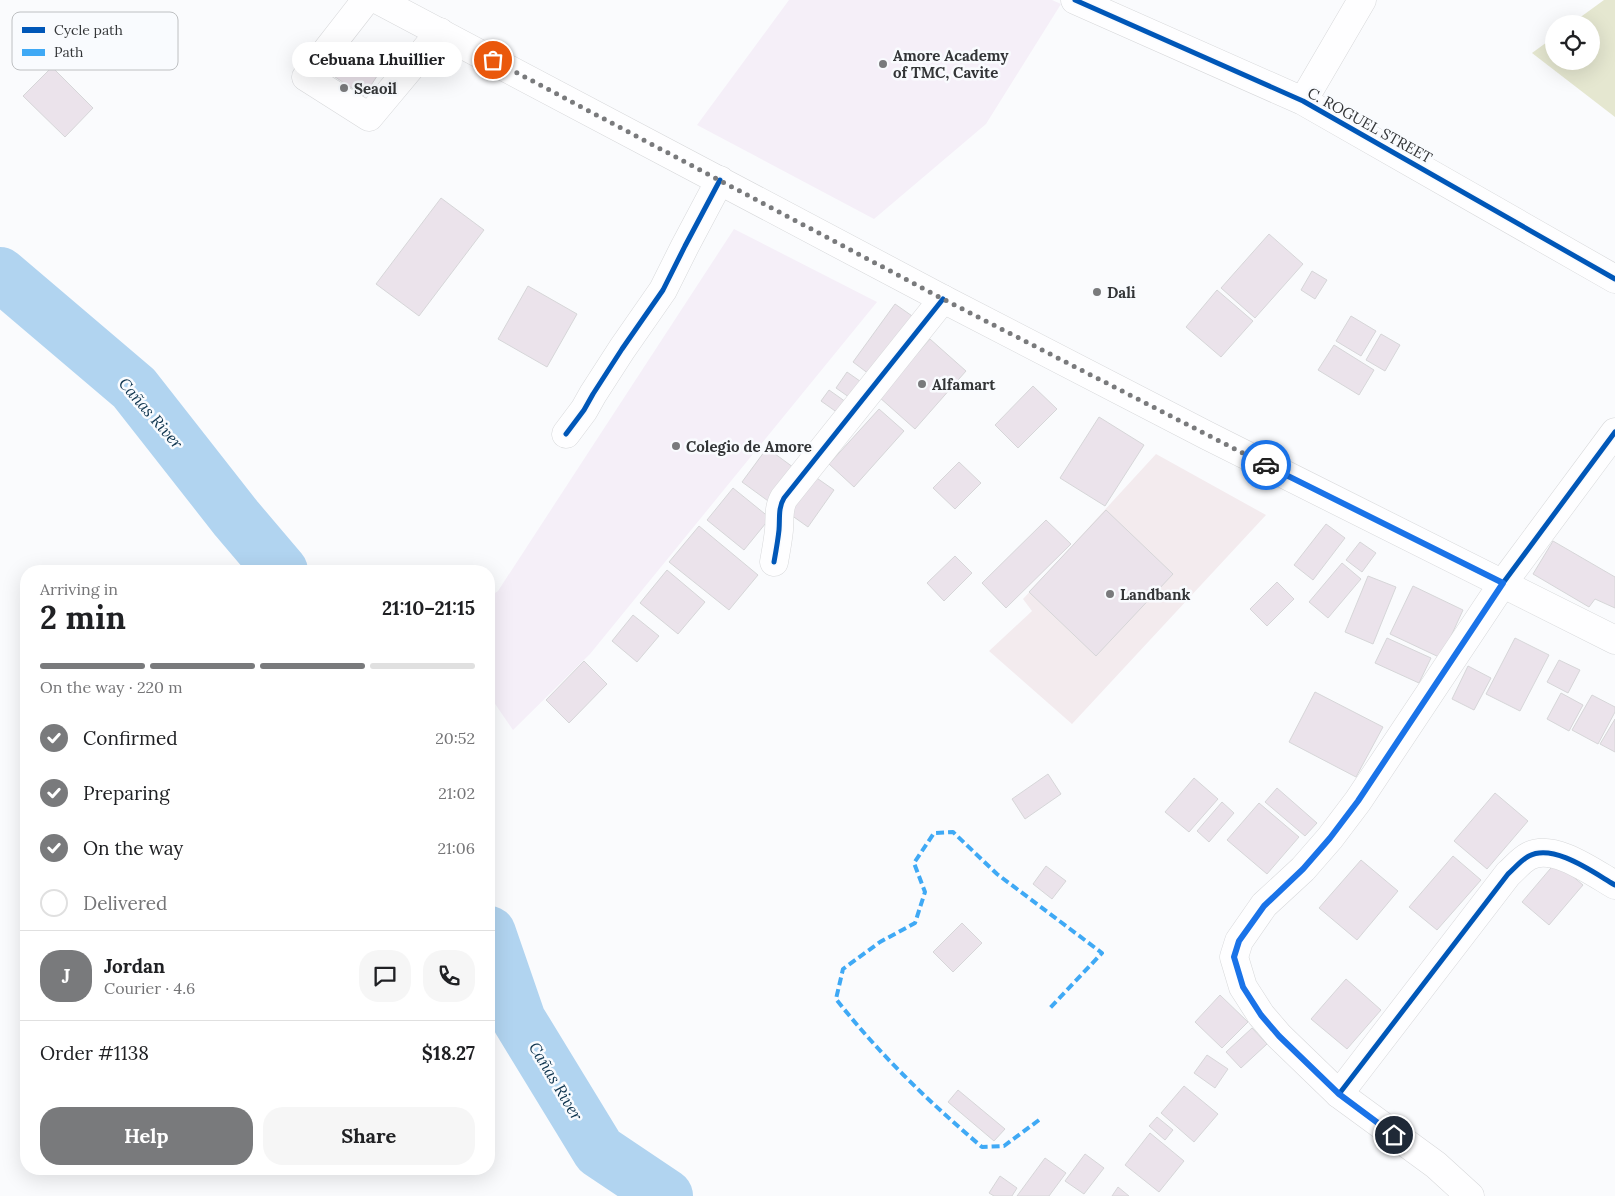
<!DOCTYPE html>
<meta charset="utf-8">
<style>
:root{--surface:#fff;--page:#f6f6f6;--text:#202124;--muted:#757577;--line:#e0e0e0;--accent:#797a7c}
body{margin:0;font-family:Lora,serif;background:var(--page);color:var(--text);height:100vh;display:flex;flex-direction:column;font-size:19px;white-space:nowrap}
*{box-sizing:border-box;margin:0}
p{font-size:16px;color:var(--muted)}
.icon{flex:none;width:28px;height:28px;fill:none;stroke:currentColor;stroke-width:2;stroke-linecap:round;stroke-linejoin:round}
.map{position:relative;flex:1;overflow:hidden}
.drawer{position:absolute;left:20px;top:565px;width:475px;height:610px;display:flex;flex-direction:column;background:var(--surface);border-radius:20px;box-shadow:0 5px 20px #0002}
.drawer>*{flex:none}
.fabs{position:absolute;left:1545px;top:15px;display:grid;gap:10px}
.fabs a{display:grid;place-items:center;width:55px;height:55px;border-radius:50%;background:var(--surface);box-shadow:0 5px 20px #0002;font-size:25px}
.pin{position:absolute;display:grid;place-items:center;width:42px;height:42px;color:#fff;margin:-21px;border:2px solid #fff;border-radius:50%;box-shadow:0 1px 5px #0007}
.courier{position:absolute;display:grid;place-items:center;width:50px;height:50px;margin:-25px;border:4px solid #1a73e8;border-radius:50%;background:#fff;color:#222;box-shadow:0 1px 6px #0007}
.bubble{position:absolute;height:35px;border-radius:18px;background:var(--surface);box-shadow:0 5px 20px #0002;font-size:16px;font-weight:700;line-height:35px;text-align:center}
.summary em{font-style:normal;font-weight:700}
.summary div{display:flex;flex-direction:column-reverse}
.summary{display:flex;align-items:center;justify-content:space-between;height:85px;padding:0 20px}
h1{font-size:32px;font-weight:700;line-height:38px}
.bar{display:grid;grid-template-columns:repeat(4,1fr);gap:8px 5px;align-content:center;height:60px;padding:0 20px}
.bar i{height:6px;border-radius:4px;background:var(--line)}
.bar .on{background:var(--accent)}
.bar p{grid-column:span 4}
.line{display:flex;align-items:center;gap:12px;padding:0 20px;border-top:1px solid var(--line)}
.line div{flex:1}
.round{display:grid;place-items:center;flex:none;width:52px;height:52px;border-radius:20px;background:var(--page)}
ol{padding:0 20px;list-style:none}
li{display:flex;align-items:center;gap:15px;height:55px}
li p{margin-inline-start:auto}
li .icon{padding:5px;border-radius:50%;background:var(--accent);color:#fff;stroke-width:4}
li:last-child{color:var(--muted)}
li i{width:28px;height:28px;border:2px solid var(--line);border-radius:50%}
.primary-button{display:flex;gap:10px;margin-top:auto;padding:10px 20px}
.primary-button a{flex:1;height:58px;border-radius:20px;background:var(--accent);color:#fff;font-size:20px;font-weight:700;line-height:58px;text-align:center}
.primary-button a+a{background:var(--page);color:var(--text)}
.map>svg:first-child{display:block}
</style>
<div class="map">
<svg width="1615" height="1196" viewBox="0 0 1615 1196">
<rect width="100%" height="100%" fill="#fafbfd"/>
<path fill="#f3ebee" d="M1156 454 1266 515 1072 724 989 651 1032 611 1023 599Z"/>
<path fill="#f5eff8" d="M789 0H1052L1061 4 986 124 874 219 697 125Z
M734 229 877 302 590 654 513 730 489 695V597L498 591Z"/>
<path fill="#e5e7d0" d="M1604 0H1615V117L1532 53 1554 37V61H1591V24H1571Z"/>
<g fill="none" stroke-linecap="round" stroke-linejoin="round">
<path stroke="#b1d4f0" stroke-width="54" d="M0 274 134 388 236 518 281 571
M489 933 519 1020 599 1151 666 1196"/>
</g>
<path fill="#ebe3eb" stroke="#d6d6d8" d="M346 47 381 70 364 96 329 73Z
M52 67 93 108 65 137 23 96Z
M441 198 484 230 419 316 376 284Z
M1269 234 1303 264 1255 318 1221 288Z
M1312 271 1327 280 1315 299 1301 290Z
M528 286 577 314 547 367 498 339Z
M1217 290 1253 321 1221 357 1186 327Z
M895 304 915 318 873 377 853 362Z
M1351 316 1376 331 1361 356 1336 341Z
M1381 334 1400 345 1385 371 1366 360Z
M930 339 966 371 915 429 879 397Z
M1334 345 1374 370 1359 395 1318 370Z
M847 372 867 386 856 402 836 388Z
M1033 386 1057 409 1018 448 995 425Z
M829 390 846 402 838 413 821 401Z
M879 409 904 431 854 487 829 464Z
M1099 417 1144 445 1105 506 1060 478Z
M767 448 801 473 775 506 742 482Z
M959 462 981 483 955 509 933 488Z
M811 474 834 490 808 527 784 510Z
M733 488 770 518 744 550 707 520Z
M1106 510 1173 574 1096 656 1029 592Z
M1046 520 1071 544 1006 608 982 583Z
M1326 524 1345 538 1313 580 1294 565Z
M699 526 758 575 729 610 669 562Z
M1553 541 1615 577V608L1595 599 1589 607 1533 574Z
M1360 542 1376 553 1362 572 1346 560Z
M955 556 972 573 944 601 927 583Z
M1342 563 1361 579 1328 618 1309 602Z
M667 570 705 602 678 634 640 603Z
M1368 576 1396 587 1373 644 1345 632Z
M1277 582 1294 599 1267 626 1250 609Z
M1413 586 1463 610 1441 658 1390 634Z
M633 615 659 636 637 662 612 641Z
M1387 638 1431 658 1419 683 1375 663Z
M1515 638 1549 655 1520 711 1486 694Z
M1559 660 1580 670 1568 693 1547 682Z
M584 661 607 684 569 723 546 700Z
M1468 666 1491 678 1474 710 1452 699Z
M1315 692 1383 727 1356 777 1289 742Z
M1561 693 1583 705 1569 731 1547 719Z
M1592 695 1615 707V712L1598 744 1572 730Z
M1615 719V752L1600 744Z
M1048 774 1061 794 1025 819 1012 799Z
M1194 778 1218 799 1189 832 1165 812Z
M1277 788 1317 823 1305 836 1265 802Z
M1495 793 1528 821 1487 869 1454 841Z
M1222 802 1234 813 1209 842 1197 831Z
M1259 803 1299 837 1267 874 1227 840Z
M1453 856 1481 880 1437 930 1409 907Z
M1361 860 1398 891 1357 940 1319 908Z
M1556 862 1583 885 1549 925 1522 902Z
M1046 866 1066 881 1052 899 1033 884Z
M962 923 982 943 953 972 933 952Z
M1346 979 1381 1010 1347 1049 1311 1019Z
M1220 995 1248 1022 1222 1048 1195 1022Z
M1252 1028 1267 1044 1241 1068 1226 1052Z
M1207 1055 1228 1069 1215 1088 1194 1073Z
M1184 1086 1218 1114 1194 1142 1161 1113Z
M958 1090 1005 1129 994 1141 948 1102Z
M1157 1117 1173 1130 1165 1140 1149 1126Z
M1150 1133 1184 1161 1159 1192 1125 1165Z
M1085 1154 1104 1168 1084 1194 1065 1181Z
M1045 1158 1066 1173 1049 1196H1017Z
M1000 1176 1017 1188 1012 1196H994L989 1193Z
M1118 1187 1129 1196H1112Z"/>
<g fill="none" stroke-linecap="round" stroke-linejoin="round">
<g stroke="#d7d8da" stroke-width="29">
<path id="minor" d="M366 0 306 77 369 117 440 32
M1075 0 1303 101 1615 279
M1303 101 1362 0
M566 434 584 410 593 394 622 349 663 290 685 246 720 180
M774 562C776 551 778 540 779 530 780 518 778 508 784 498L943 299
M1503 583 1615 432
M1339 1094 1508 874C1515 868 1521 860 1529 856 1554 843 1594 873 1615 885"/>
</g>
<g stroke="#d7d8da" stroke-width="29">
<path id="major" d="M378 0 943 299 1208 436 1615 640
M1470 1196 1436 1165 1339 1094 1279 1036 1261 1015 1243 987 1234 957 1239 941 1264 905 1303 869 1330 838 1358 801 1503 583"/>
</g>
<use href="#minor" stroke="#fefeff" stroke-width="28"/>
<use href="#major" stroke="#fefeff" stroke-width="28"/>
<path stroke="#3fa9f5" stroke-width="4" stroke-dasharray="8 4" stroke-linecap="butt" d="M1039 1120 1004 1146 982 1147C929 1102 879 1054 836 999L843 969 880 942 915 923 925 892 914 863 934 833 953 832 997 874 1102 953 1050 1008"/>
<g stroke="#f9fbfe" stroke-width="8">
<path id="cycleway" d="M1075 0 1303 101 1615 279
M566 434 584 410 593 394 622 349 663 290 685 246 720 180
M774 562C776 551 778 540 779 530 780 518 778 508 784 498L943 299
M1503 583 1615 432
M1339 1094 1508 874C1515 868 1521 860 1529 856 1554 843 1594 873 1615 885"/>
</g>
<use href="#cycleway" stroke="#0057b8" stroke-width="5"/>
</g>
<g fill="none" stroke-linecap="round" stroke-linejoin="round">
<path stroke="#797a7c" stroke-width="5" stroke-dasharray="0 9" d="M493 60 943 299 1266 465"/>
<path stroke="#1a73e8" stroke-width="6" d="M1266 465 1503 583 1358 801 1330 838 1303 869 1264 906 1239 941 1234 957 1243 987 1261 1015 1279 1036 1339 1094 1394 1135"/>
</g>
<g fill="#797a7c" stroke="#f9fbfe" stroke-width="2">
<circle cx="883" cy="64" r="5"/>
<circle cx="344" cy="88" r="5"/>
<circle cx="1097" cy="292" r="5"/>
<circle cx="922" cy="384" r="5"/>
<circle cx="676" cy="446" r="5"/>
<circle cx="1110" cy="594" r="5"/>
</g>
<g text-anchor="middle" dominant-baseline="central" stroke-width="5" stroke-linejoin="round" paint-order="stroke">
<g font-size="15" font-weight="bold" fill="#333537" stroke="#f9fbfe" text-anchor="start">
<text x="893" y="55">Amore Academy<tspan x="893" dy="17">of TMC, Cavite</tspan></text>
<text x="354" y="88">Seaoil</text>
<text x="1107" y="292">Dali</text>
<text x="932" y="384">Alfamart</text>
<text x="686" y="446">Colegio de Amore</text>
<text x="1120" y="594">Landbank</text>
</g>
<g font-size="15" fill="#333537" stroke="#f9fbfe">
<text transform="translate(1370 125) rotate(29)">C. ROGUEL STREET</text>
</g>
<g font-size="16" font-style="italic" fill="#0d334d" stroke="#f9fbfe">
<text transform="translate(151 413) rotate(49)">Cañas River</text>
<text transform="translate(556 1081) rotate(59)">Cañas River</text>
</g>
</g>
<rect x="12" y="12" width="166" height="58" rx="8" fill="#f9fbfe" stroke="#bec0c2" stroke-width="1"/>
<rect x="22" y="27" width="23" height="6" fill="#0057b8"/>
<rect x="22" y="49" width="23" height="7" fill="#3fa9f5"/>
<g font-size="14" fill="#333537">
<text x="54" y="35">Cycle path</text>
<text x="54" y="57">Path</text>
</g>
</svg>
<div class="fabs">
<a><svg class="icon" aria-label="locate" viewBox="0 0 24 24"><circle cx="12" cy="12" r="6"/><path d="M12 2v4M12 18v4M2 12h4M18 12h4"/></svg></a>
</div>
<div class="pin" style="left:493px;top:60px;background:#ea580c"><svg class="icon" aria-label="bag" viewBox="0 0 24 24"><path d="M5 8h14l-1 12H6zM9 8a3 3 0 0 1 6 0"/></svg></div>
<div class="pin" style="left:1394px;top:1135px;background:#1f2937"><svg class="icon" aria-label="home" viewBox="0 0 24 24"><path d="M3 11l9-7 9 7M6 9v11h12V9"/></svg></div>
<div class="courier" style="left:1266px;top:465px"><svg class="icon" aria-label="car" viewBox="0 0 24 24"><path d="M5 17H2v-5l4-1 3-4h7l3 4 3 1v5h-3M9 17h6M6 11h13"/><circle cx="7" cy="17" r="2"/><circle cx="17" cy="17" r="2"/></svg></div>
<div class="bubble" style="left:292px;top:42px;width:170px">Cebuana Lhuillier</div>
<section class="drawer">
<div class="summary"><div><h1>2 min</h1><p>Arriving in</p></div><em>21:10–21:15</em></div>
<div class="bar"><i class="on"></i><i class="on"></i><i class="on"></i><i></i><p>On the way · 220 m</p></div>
<ol>
<li><svg class="icon" aria-label="check" viewBox="0 0 24 24"><path d="M5 12l5 5 9-10"/></svg>Confirmed<p>20:52</p></li>
<li><svg class="icon" aria-label="check" viewBox="0 0 24 24"><path d="M5 12l5 5 9-10"/></svg>Preparing<p>21:02</p></li>
<li><svg class="icon" aria-label="check" viewBox="0 0 24 24"><path d="M5 12l5 5 9-10"/></svg>On the way<p>21:06</p></li>
<li><i></i>Delivered</li>
</ol>
<div class="line" style="height:90px"><b class="round" style="background:var(--accent);color:#fff">J</b><div><b>Jordan</b><p>Courier · 4.6</p></div><a class="round"><svg class="icon" aria-label="chat" viewBox="0 0 24 24"><path d="M4 5h16v11H9l-5 4z"/></svg></a><a class="round"><svg class="icon" aria-label="phone" viewBox="0 0 24 24"><path d="M5 4h4l2 5-3 2q2 4 5 5l2-3 5 2v4C11 20 4 13 5 4z"/></svg></a></div>
<div class="line" style="height:65px"><div>Order #1138</div><b>$18.27</b></div>
<div class="primary-button"><a>Help</a><a>Share</a></div>
</section>
</div>
